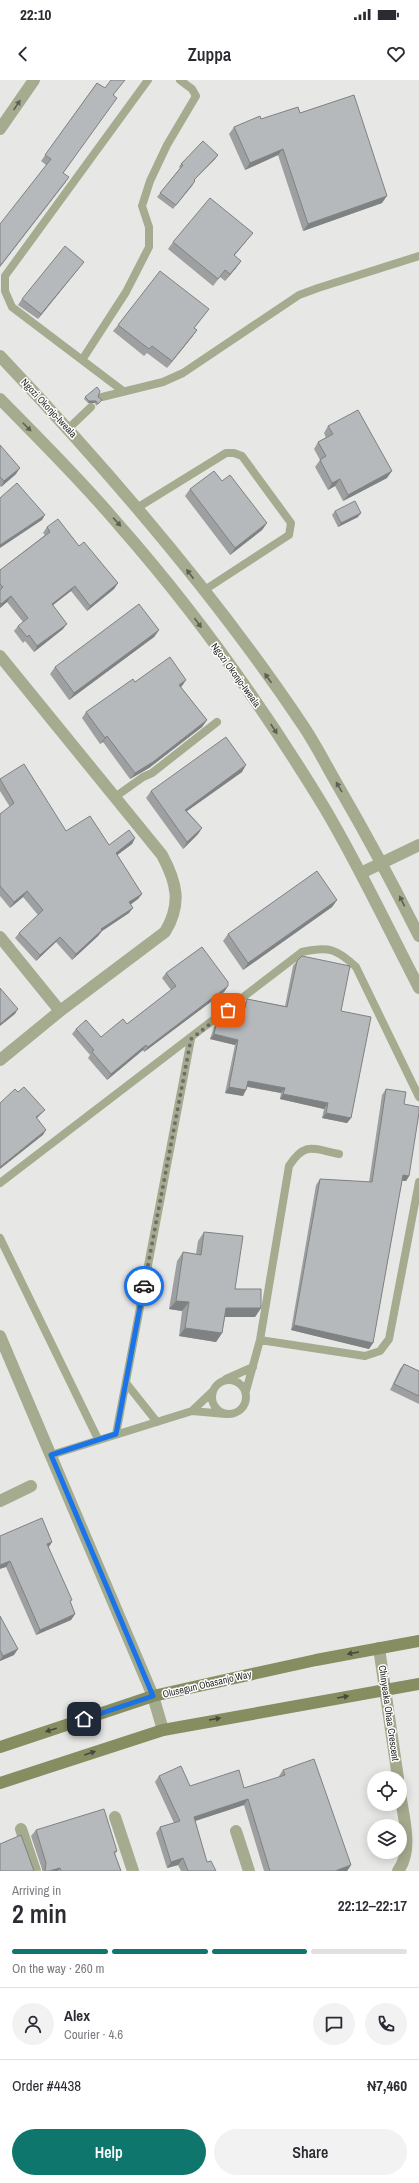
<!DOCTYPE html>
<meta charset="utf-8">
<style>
:root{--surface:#fff;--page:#f2f2f3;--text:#2b2b33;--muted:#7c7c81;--line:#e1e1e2;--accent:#0f766e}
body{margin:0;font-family:"Archivo Narrow",sans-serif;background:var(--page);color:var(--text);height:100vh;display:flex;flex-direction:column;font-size:15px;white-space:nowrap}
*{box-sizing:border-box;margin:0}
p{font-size:13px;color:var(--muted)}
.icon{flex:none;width:22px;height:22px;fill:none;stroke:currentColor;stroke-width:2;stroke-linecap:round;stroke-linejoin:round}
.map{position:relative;height:1791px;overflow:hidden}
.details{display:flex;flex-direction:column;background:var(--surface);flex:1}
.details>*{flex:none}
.tools{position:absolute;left:367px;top:1691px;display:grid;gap:8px}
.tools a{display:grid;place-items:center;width:40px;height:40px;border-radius:50%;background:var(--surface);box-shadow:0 2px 10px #0003;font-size:20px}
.pin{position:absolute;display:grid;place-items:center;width:34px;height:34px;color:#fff;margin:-17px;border-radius:8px;box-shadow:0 2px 6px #0006}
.courier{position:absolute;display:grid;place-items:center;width:40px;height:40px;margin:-20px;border:3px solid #1a73e8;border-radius:50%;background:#fff;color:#222;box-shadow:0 1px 5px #0007}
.head em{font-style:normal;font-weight:600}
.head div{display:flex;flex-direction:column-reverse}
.head{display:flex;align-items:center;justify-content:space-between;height:68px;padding:0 12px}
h1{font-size:26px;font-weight:600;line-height:30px}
.bar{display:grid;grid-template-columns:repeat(4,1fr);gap:6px 4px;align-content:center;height:48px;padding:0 12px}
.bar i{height:5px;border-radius:3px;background:var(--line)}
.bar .selected{background:var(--accent)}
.bar p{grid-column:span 4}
.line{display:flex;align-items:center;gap:10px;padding:0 12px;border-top:1px solid var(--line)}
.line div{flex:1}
.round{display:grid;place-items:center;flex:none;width:42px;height:42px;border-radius:21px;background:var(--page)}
.cta{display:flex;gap:8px;margin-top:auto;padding:8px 12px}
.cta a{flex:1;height:46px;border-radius:24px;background:var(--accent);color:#fff;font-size:16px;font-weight:600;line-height:46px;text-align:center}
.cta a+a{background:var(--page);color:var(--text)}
.status{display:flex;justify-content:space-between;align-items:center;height:28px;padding:0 20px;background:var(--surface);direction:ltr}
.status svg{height:11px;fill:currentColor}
header{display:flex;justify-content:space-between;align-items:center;height:52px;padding:0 12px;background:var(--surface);font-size:18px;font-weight:600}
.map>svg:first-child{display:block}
</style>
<div class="status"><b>22:10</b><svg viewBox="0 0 49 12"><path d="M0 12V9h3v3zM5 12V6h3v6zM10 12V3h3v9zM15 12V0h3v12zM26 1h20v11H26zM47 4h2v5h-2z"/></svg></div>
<header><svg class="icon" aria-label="back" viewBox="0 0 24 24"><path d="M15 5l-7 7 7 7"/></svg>Zuppa<svg class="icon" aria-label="heart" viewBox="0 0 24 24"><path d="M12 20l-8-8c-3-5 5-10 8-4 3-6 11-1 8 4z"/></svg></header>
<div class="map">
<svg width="419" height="1791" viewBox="0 0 419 1791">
<rect width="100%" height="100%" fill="#e7e8e5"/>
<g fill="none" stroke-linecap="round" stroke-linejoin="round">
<path stroke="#a5ab8e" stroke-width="8" d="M82 280 126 212 149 167V147L142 126 150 101 167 65 196 16 192 9 180 0
M123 311 12 227 5 211V196L148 0
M102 317 163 302 183 293 299 215 318 208 419 176
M69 348 91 327
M137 428 226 373H234L242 376 291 443 289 455 203 511
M115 717 143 697 152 693 217 642
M0 1103 302 872C329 866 337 869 356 887L419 1017
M0 1158 98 1359
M260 1260 365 1276 380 1271 389 1259 419 1102
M226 1299 253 1287
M212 1317a17 17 0 1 1 34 0a17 17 0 1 1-34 0Z
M126 1303 157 1342
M246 1311 260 1260 289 1086C305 1061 313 1069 339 1074
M192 1331 213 1311
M116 1354 191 959
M51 1375 192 1331 226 1334"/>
<path stroke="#a5ab8e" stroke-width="12" d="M0 49 34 0
M0 576 162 775C177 803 182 824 165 852L60 931 0 980
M361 793 419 765
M0 857 60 931
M0 1256 153 1616 163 1650
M0 1421 31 1406
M379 1568 398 1698
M115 1737 133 1791
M21 1749 35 1791
M236 1751 249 1791
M398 1791C414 1770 403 1736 400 1713"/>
<path stroke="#a5ab8e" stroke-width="12" d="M0 276C109 391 216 515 304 647 316 665 326 685 337 704 366 754 393 804 419 856
M0 319C40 360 81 400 118 444 193 529 265 630 324 727 359 786 388 848 419 908"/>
<path stroke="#858d61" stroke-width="12" d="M0 1667 153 1616 316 1580 419 1561
M0 1703 163 1650 419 1604"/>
</g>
<path fill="#9d9fa1" d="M97 3 114 15 63 93 65 103 46 85 41 81Z
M300 33 382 123 303 151 278 75 245 90 229 54 234 47 261 39Z
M218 75 215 79 194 100 193 105 173 129 157 117 180 88 179 87 181 84Z
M248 159 234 176 241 181 236 188 225 201 220 197 213 206 168 169 173 162Z
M80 187 38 239 18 225 22 219Z
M209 229 194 248 197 250 192 257 167 288 147 273 144 276 113 251 118 245Z
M85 317 102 320 96 326 95 323H88L84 319Z
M328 346 387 398 343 421 335 406 328 410 315 387 320 380 314 369 318 362 326 358 324 353Z
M0 365 16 394 1 407 0 406Z
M222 401 267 443 262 450 230 475 185 416 190 409Z
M335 431 358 437 338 447 332 435Z
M47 447 79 466 118 503 114 509 87 531 71 511 53 525 63 549 34 572 25 561 23 563 14 551 18 546 23 542 7 522 0 528V490L45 455 43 453Z
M159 550 154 557 69 620 50 594 55 587Z
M186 600 181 607 207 640 202 647 149 688 130 699 103 662 100 664 82 638 86 632 135 602Z
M242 692 187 731 202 748 198 754 183 769 146 718 151 711Z
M0 699 66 751 109 765 135 758 132 764 117 775 142 814 138 819 131 824 129 833 102 851 98 856 72 880 56 862 36 881 15 858 19 853 38 835 23 817 10 828 0 816V734L10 727 0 711Z
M337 820 332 827 243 890 223 861 228 854Z
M297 881 341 931 351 1038 347 1043 322 1038 324 1029 280 1019 281 1013 247 1007 243 1016 225 1013 235 965 210 959 214 947 217 941 239 945 243 924 247 919 285 926 293 886Z
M166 893 228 906 224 912 144 972 143 970 107 1000 88 978 90 975 72 954 76 949 101 957 127 944 171 910 162 898Z
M386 1009 404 1024 409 1096 406 1101H402L373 1263 369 1269 291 1250 316 1105 320 1099 369 1102 382 1015Z
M204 1152 235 1209 261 1228 255 1237H225L222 1253 216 1262 179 1256 182 1231 169 1229 177 1181 183 1172 196 1174 198 1161Z
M404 1284 419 1291V1324L390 1310 400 1289Z
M0 1456 52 1462 48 1468 75 1534 71 1540 36 1555 6 1487Z
M0 1536 14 1575 0 1581Z
M283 1690 351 1785 347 1791H264L244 1725 195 1741 207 1782 216 1791H181L178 1785 167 1788 156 1753 160 1747 174 1743 155 1702 159 1696 190 1706 244 1708 279 1697V1696Z
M36 1750 117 1771 115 1774 121 1791H42V1789L31 1756Z"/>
<path fill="#7f8283" d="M283 69 278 75 245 90 250 83Z
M218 75 215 79 191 103 194 100Z
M69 97 65 103 0 187V186Z
M387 116 382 123 303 151 308 144Z
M253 153 248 159 229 182 234 175Z
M241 181 236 188 225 201 230 194Z
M84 182 80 187 38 239 41 234Z
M197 250 192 257 167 288 172 281Z
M89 321H96L95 323H88Z
M20 388 16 394 1 407 4 401Z
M392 391 387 398 343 421 348 415Z
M340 399 335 406 328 410 332 403Z
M361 433 358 437 338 447 341 443Z
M45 435 42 440 0 468V465Z
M267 443 262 450 230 475 235 468Z
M118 503 114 509 87 531 90 526Z
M75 506 71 511 48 529 52 524Z
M11 516 7 522 0 528V526L1 524Z
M67 544 63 549 34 572 37 566Z
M159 550 154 557 69 620 74 613Z
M186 600 182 606 175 611 179 605Z
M207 640 202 647 149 688 130 699 135 693Z
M107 656 103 662 100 664 105 658Z
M246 685 242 692 180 736 185 730Z
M202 748 198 754 183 769 187 762Z
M135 758 132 764 112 779 116 773Z
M27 811 23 817 10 828 14 822Z
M142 814 138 819 126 828 129 822Z
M337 820 332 827 243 890 248 883Z
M133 828 129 833 102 851 98 856 72 880 76 874 101 849Z
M60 857 56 862 36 881 40 875Z
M228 906 224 912 144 972 148 967Z
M18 929 15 934 0 946V944Z
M214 954 238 960 235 965 210 959Z
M146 965 143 970 107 1000 111 994Z
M248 1001 285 1008 281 1013 245 1006Z
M229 1007 246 1010 243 1016 225 1013Z
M283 1014 328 1023 324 1029 280 1019Z
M45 1030 33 1042 36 1037Z
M326 1033 351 1038 347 1043 322 1038Z
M46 1050 43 1055 0 1089V1087Z
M403 1095 409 1096 406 1101 399 1100Z
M176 1221 189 1222 182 1231 169 1229Z
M226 1228H261L255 1237H220Z
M294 1245 373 1263 369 1269 291 1250Z
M185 1248 222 1253 216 1262 179 1256Z
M52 1462 48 1468 47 1464Z
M10 1481 6 1487 0 1489V1485Z
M75 1534 71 1540 36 1555 40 1550Z
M18 1569 14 1575 0 1581V1580L3 1576Z
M248 1719 244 1725 189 1743 194 1737Z
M183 1778 178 1785 167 1788 171 1782Z
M351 1785 347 1791H335Z
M60 1788 58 1791H49Z"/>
<path fill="#b6b9bb" stroke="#7f8283" d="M111 0H125L113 15 117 18 63 93 69 97 0 186V144L51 79 45 75 97 3 105 8Z
M354 15 387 116 308 144 283 69 250 83 234 47 260 36 261 39 298 27 300 33Z
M203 61 218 75 194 100 195 101 176 125 160 113 183 85 181 84Z
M210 118 253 153 234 175 241 181 230 194 225 190 218 199 173 162Z
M65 166 84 182 41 234 22 219Z
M160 191 209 229 194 248 197 250 172 281 152 266 149 269 118 245Z
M97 307 100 311 98 317 102 320 98 324 96 321H89L85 317Z
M358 330 392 391 348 415 340 399 332 403 320 380 326 376 318 362 333 354 328 346Z
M0 365 20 388 4 401 0 397Z
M214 391 222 401 230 395 267 443 235 468 190 409Z
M17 403 45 435 0 465V418Z
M355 421 361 433 341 443 335 431Z
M58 439 79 466 84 462 118 503 90 526 75 506 52 524 67 544 37 566 29 555 27 557 18 546 28 538 11 516 1 524 0 523V510L3 507 0 504V490L50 452 47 447Z
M139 524 159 550 74 613 55 587Z
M170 577 186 600 179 605 207 640 153 682 135 693 107 656 105 658 86 632 133 599 135 602Z
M226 657 246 685 185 730 202 748 187 762 151 711Z
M24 684 66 751 90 736 109 765 129 750 135 758 116 773 142 814 129 822 133 828 101 849 102 850 76 874 60 857 40 875 19 853 43 830 27 811 14 822 0 806V734L14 723 0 699Z
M317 791 337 820 248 883 228 854Z
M202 867 228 902V906L148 967 146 965 111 994 92 972 94 970 76 949 86 940 101 957 123 939 127 944 176 906 166 893Z
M302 876 350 886 341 931 371 937 351 1038 326 1033 328 1023 283 1014 285 1008 248 1001 246 1010 229 1007 238 960 214 954 217 941 241 945 247 919 287 927 297 881Z
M0 908 18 929 0 944Z
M24 1007 45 1030 36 1037 46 1050 0 1087V1023L15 1009 18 1012Z
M386 1009 406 1012 404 1024 419 1027V1033L409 1096 403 1095 373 1263 294 1245 320 1099 372 1102Z
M204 1152 243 1156 235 1209H261V1228H226L222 1253 185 1248 189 1222 176 1221 183 1172 201 1175Z
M404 1284 419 1291V1316L394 1304Z
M42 1438 52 1462 47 1464 72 1520 70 1521 75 1534 40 1550 10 1481 0 1485V1456Z
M0 1536 18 1569 3 1576 0 1570Z
M314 1679 351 1785 335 1791H270L248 1719 194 1737 207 1782 211 1781 216 1791H188L183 1778 171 1782 160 1747 180 1741 159 1696 181 1686 190 1706 239 1690 244 1708 285 1695 283 1690Z
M104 1729 117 1771 114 1772 121 1791H61L60 1788 49 1791H45L46 1783 36 1750Z
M21 1755 34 1791H0V1764Z"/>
<defs><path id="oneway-solid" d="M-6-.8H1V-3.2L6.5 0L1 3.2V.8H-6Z"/></defs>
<g fill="#5c5f53">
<use href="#oneway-solid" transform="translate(17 25) rotate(-56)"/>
<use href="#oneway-solid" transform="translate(27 347) rotate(45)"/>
<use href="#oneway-solid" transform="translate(117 442) rotate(48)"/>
<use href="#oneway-solid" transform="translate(190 494) rotate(-127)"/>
<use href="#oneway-solid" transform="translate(198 543) rotate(54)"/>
<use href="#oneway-solid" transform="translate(268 598) rotate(-126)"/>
<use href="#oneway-solid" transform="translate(274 649) rotate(57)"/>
<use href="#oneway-solid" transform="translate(339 707) rotate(-120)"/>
<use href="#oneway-solid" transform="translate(402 821) rotate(-116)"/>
</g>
<g fill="#47493b">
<use href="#oneway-solid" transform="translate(353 1573) rotate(170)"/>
<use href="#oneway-solid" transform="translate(343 1617) rotate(-10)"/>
<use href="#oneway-solid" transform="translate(215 1639) rotate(-10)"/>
<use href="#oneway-solid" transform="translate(51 1650) rotate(162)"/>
<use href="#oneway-solid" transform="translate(90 1673) rotate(-19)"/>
</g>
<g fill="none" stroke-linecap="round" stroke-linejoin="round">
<path stroke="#6d6e6c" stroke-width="4" stroke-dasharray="0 7.2" d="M144 1206 191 959 228 930"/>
<path stroke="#1a73e8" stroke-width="5" d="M84 1639 153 1616 51 1375 116 1354 144 1206"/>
</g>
<g text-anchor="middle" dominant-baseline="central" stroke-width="3" stroke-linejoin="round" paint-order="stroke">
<g font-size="10" fill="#2c2c2b" stroke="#fff">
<text transform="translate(49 328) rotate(47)">Ngozi Okonjo-Iweala</text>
<text transform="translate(236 595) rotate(54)">Ngozi Okonjo-Iweala</text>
<text transform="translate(207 1604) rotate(-13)">Olusegun Obasanjo Way</text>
<text transform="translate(389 1633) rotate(82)">Chinyeaka Ohaa Crescent</text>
</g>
</g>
</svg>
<div class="tools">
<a><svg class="icon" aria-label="locate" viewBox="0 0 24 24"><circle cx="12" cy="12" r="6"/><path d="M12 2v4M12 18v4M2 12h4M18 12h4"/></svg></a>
<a><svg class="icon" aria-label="layers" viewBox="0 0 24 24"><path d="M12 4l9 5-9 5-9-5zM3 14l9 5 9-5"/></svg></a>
</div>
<div class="pin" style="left:228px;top:930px;background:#ea580c"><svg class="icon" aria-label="bag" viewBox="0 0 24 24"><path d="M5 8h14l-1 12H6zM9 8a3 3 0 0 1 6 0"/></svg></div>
<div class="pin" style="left:84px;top:1639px;background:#1f2937"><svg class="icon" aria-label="home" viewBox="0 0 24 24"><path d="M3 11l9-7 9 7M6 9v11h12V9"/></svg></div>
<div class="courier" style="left:144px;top:1206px"><svg class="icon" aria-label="car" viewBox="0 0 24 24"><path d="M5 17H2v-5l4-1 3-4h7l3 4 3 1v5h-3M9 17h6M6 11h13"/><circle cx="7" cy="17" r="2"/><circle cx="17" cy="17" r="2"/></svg></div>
</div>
<section class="details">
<div class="head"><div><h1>2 min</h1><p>Arriving in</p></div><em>22:12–22:17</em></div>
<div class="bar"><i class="selected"></i><i class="selected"></i><i class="selected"></i><i></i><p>On the way · 260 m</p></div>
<div class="line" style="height:72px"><a class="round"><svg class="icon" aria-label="person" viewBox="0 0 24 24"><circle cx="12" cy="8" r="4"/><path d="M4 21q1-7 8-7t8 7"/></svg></a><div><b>Alex</b><p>Courier · 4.6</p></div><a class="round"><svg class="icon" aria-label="chat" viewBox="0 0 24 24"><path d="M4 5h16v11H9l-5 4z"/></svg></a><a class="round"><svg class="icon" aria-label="phone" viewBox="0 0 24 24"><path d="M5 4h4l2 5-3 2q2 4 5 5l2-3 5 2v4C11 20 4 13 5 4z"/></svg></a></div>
<div class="line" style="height:52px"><div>Order #4438</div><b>₦7,460</b></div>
<div class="cta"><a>Help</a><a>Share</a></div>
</section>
